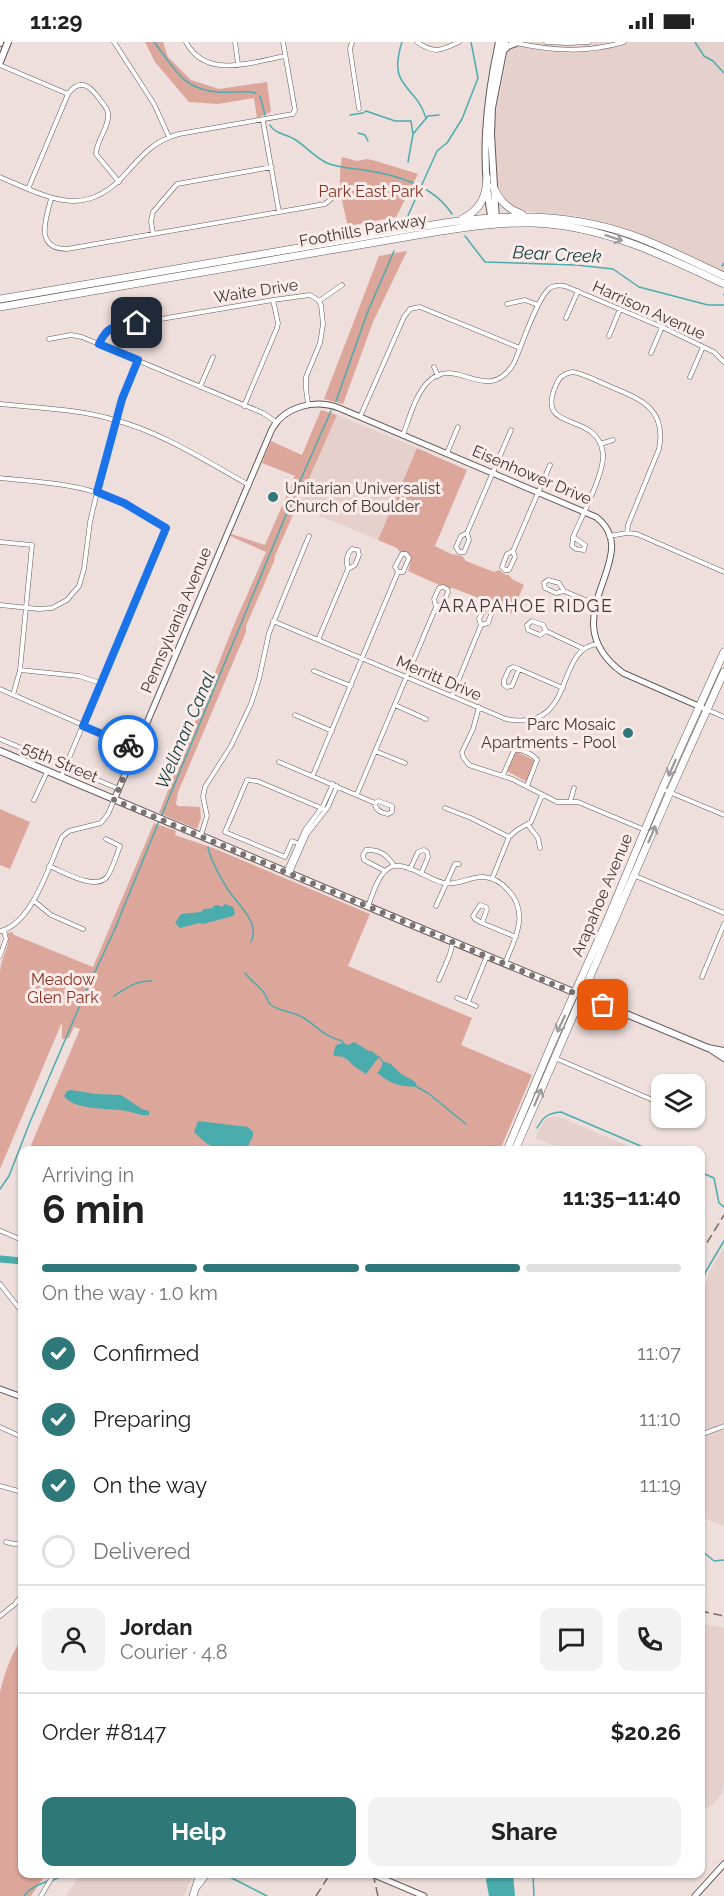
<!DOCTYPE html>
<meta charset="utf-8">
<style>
:root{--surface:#fff;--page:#f2f2f2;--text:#222;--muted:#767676;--line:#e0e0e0;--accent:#2e7879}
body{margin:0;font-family:Raleway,sans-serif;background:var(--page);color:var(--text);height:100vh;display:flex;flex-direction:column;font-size:22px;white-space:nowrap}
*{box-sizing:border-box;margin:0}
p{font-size:20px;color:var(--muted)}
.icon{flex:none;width:33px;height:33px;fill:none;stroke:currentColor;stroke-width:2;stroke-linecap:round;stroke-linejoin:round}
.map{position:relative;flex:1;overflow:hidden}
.sheet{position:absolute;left:18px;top:1104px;width:687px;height:732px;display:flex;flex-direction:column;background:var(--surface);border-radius:12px;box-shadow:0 2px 4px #0004}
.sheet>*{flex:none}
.controls{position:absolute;left:651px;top:1032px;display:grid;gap:12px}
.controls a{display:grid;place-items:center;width:54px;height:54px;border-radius:12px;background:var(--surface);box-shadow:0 2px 4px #0004;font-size:30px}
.pin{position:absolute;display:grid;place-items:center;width:51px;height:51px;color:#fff;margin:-26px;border-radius:12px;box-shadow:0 3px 9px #0006}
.courier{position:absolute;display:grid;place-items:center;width:60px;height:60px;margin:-30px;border:4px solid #1a73e8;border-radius:50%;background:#fff;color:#222;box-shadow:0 2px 8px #0007}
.head em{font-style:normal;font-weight:700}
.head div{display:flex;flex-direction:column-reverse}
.head{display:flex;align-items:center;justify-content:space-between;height:102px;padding:0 24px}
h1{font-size:39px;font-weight:700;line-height:45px}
.bar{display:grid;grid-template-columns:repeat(4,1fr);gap:9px 6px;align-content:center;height:72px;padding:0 24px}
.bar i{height:8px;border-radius:4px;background:var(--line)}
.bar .current{background:var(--accent)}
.bar p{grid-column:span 4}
.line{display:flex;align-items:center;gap:15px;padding:0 24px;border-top:2px solid var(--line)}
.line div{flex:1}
.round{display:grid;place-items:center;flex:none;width:63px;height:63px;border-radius:12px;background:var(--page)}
ol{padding:0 24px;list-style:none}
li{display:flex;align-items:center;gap:18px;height:66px}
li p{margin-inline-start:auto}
li .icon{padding:6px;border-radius:50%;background:var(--accent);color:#fff;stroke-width:4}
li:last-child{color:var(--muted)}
li i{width:33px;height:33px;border:3px solid var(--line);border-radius:50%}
.cta{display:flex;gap:12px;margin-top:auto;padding:12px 24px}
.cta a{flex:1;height:69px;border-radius:12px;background:var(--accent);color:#fff;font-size:24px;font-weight:700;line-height:69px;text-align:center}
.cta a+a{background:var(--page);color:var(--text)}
.status{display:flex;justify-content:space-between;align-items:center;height:42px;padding:0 30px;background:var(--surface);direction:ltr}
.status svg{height:16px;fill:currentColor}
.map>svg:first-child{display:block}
</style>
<div class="status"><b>11:29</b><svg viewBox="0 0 49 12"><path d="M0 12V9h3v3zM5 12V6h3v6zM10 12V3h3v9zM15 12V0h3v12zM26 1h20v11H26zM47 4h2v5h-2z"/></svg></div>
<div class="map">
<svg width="724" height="1854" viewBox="0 0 724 1854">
<rect width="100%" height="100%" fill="#eedfdc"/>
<path fill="#e6d0cb" d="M510 0H724V230L623 186 577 174 522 169 508 163 496 145 494 82Z
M337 373 417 406 378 498 296 464Z
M553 1075H559L638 1108H563L535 1096 542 1081 548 1076Z
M724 1206V1484L701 1475V1252L707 1240 709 1230Z
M701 1581 724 1586V1741L722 1752 712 1763 701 1769Z
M81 1832H193L184 1854H66Z"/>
<path fill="#dda69b" d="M145 0H163L168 15 191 38 219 47 267 40 271 70 257 76 254 56 218 62 189 60 155 20Z
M342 115 357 119 367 117 376 119 418 132 396 175 348 184C342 161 337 139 342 115Z
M407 209 373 280 343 362 324 357 379 214Z
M321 368 337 373 274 516 275 517 246 584V590L178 750 176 762 178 764 200 765 201 776 197 787 159 771 235 580 266 510 230 494 231 492 265 503 295 434 262 421 271 399 302 413Z
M417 406 467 428 435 504 451 512 462 514 466 519 494 530 499 528 506 533H509L512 537 524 543 511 572 499 567 495 568 491 565 486 563 481 557 453 546 448 547 408 529C411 520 413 509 400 510L397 506 378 498Z
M517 710 534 718 527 740 507 729 514 711Z
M0 767 30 780 10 827 0 823Z
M154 781 176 789 175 793 213 806 370 872 348 924 472 976 461 1003 532 1033 500 1108H29L80 987 74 985 69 996 62 997V980L0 1127V930C1 914 10 907 8 891L12 890 14 893 93 925Z
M22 1596V1832H46L31 1854H0V1650C5 1630 11 1613 22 1596Z"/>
<path fill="#4bacae" d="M225 862 233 865 235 871 233 874 203 882 199 881 180 886 175 881 181 872 201 870 204 867 213 866V864L218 863 222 865Z
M354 1000 369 1009H372L379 1015 366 1032C362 1029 356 1026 353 1023 347 1017 345 1014 335 1014L333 1012 336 1003 343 1001 348 1003Z
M383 1020C393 1020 395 1028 403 1033 408 1036 412 1037 416 1041L417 1045C398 1044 393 1043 377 1031L381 1026Z
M71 1048 96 1052 121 1053 142 1067 149 1069V1073C142 1074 138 1072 131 1070 114 1065 75 1070 64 1054L67 1049Z
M198 1079 248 1085 253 1090V1094L246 1108C220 1109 213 1109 194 1090Z
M489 1832H513L515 1854H489L486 1838Z"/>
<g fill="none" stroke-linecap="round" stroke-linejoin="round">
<path stroke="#4bacae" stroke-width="1.5" d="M154 0C174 25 182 48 218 50 230 51 243 48 256 51
M402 0C387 47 415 41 426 76
M695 0 704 14 713 19 724 31
M260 54 265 73
M350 73 363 71 366 69 395 79H411L413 92 408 120
M270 83C275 92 286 92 294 97 306 104 314 115 327 121 339 126 351 126 364 128 397 133 433 143 452 172
M358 91 365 93 368 99
M413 92 428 74 439 73
M406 178 437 109 447 101 462 77 478 36 471 0
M465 194 485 220 576 223 613 227 639 245 708 263H724
M722 224 724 221
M724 252V253
M336 359 368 269 394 209
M161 775 300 439 331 369
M208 805C211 820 225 845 235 857 242 866 250 874 253 886 254 891 253 895 251 900
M245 931C250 938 259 944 264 951 267 955 267 960 271 963 279 969 289 969 298 973 314 980 323 995 342 999L343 1001
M114 954C127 946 136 938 152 939
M379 1015 383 1020
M417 1045 428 1051 466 1082
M537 1086C543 1075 548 1071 561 1070L650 1108
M490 1108 491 1104
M700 1130 714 1136 719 1161 724 1165
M0 1147 9 1134 30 1080 86 949 114 889 159 779
M700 1245 706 1229 724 1199
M700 1507 714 1519 724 1518
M224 1832 267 1854
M533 1832 534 1854
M53 1838 67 1832
M24 1854C31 1845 38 1843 48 1839"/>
<path stroke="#4bacae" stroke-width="7" d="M0 1217 22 1219"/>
<g stroke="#655957" stroke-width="5">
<path id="minor" d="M114 0 154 62 169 95
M186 0C206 38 252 20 285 14
M235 0 238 22
M352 0 350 7 359 67
M417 0C435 12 440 9 459 0
M546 0 568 1 589 0
M516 1C553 9 587 11 624 0
M0 23 68 52
M263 79 279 170
M0 135C50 156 86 179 128 129 144 111 156 98 179 92L293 72 295 68 283 0
M28 147 68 52C81 34 92 46 101 59 104 63 107 66 108 71 110 85 96 98 96 112L119 140
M51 157C46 176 34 207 67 207L325 162 331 157
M153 192 151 179 153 170 177 142 272 125
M319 259 342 243
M507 262 525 258 538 263
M566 276 578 249
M609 294 620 267
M49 297 71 293 82 295 263 371 276 380
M99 302 106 289 114 285 273 258 310 253 318 258 321 263 323 282 320 301 306 335V347L308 362
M651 311 662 285
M434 325 438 334
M690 335 703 305
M200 345 213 315
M0 362C38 366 78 367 115 378 163 391 206 419 249 443
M244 364 277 286 278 281 273 258
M360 375 404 275 410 267 420 265 520 306
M403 393C409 377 415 354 427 341 455 310 487 366 514 321 522 303 535 262 547 249 551 243 558 243 565 244L662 285 714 310 724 320
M600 402 613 398
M447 411 458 385
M0 436C37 440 74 441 109 455 129 462 147 475 166 486L61 735
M467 491 469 498 464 510H459L456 505 461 494 467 491 511 388
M609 494 627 491 637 492 724 530
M573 495C581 476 605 430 603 412 598 367 534 393 556 343 559 335 564 331 573 330 585 332 597 339 609 344 640 357 667 366 659 407L628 483 627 491
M573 495 585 503 584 508 576 507 572 504Z
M0 500 32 503 20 628 13 653
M513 509 515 515 509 528H505L502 525 507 512 513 509 550 423
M548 538 559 541 564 549 556 551 545 546 544 541Z
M564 549 595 562
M0 563 39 567 52 566 67 558 79 544 84 527 90 480 97 450 122 357 138 318
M273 579 506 677C578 691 553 606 598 602
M532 579 543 583 546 589 540 593 528 588 527 583Z
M546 589 582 606
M318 598 348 527 355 523 359 513 358 508 352 507C346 513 346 519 348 527
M513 625 519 627 512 644 507 645 504 643V638L509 627Z
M519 627 563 646
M20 628 79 634 100 641
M314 629 351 644
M0 647 136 706
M452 654 481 583 479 577 485 565H489L492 570 488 581 481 583
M395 663 426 677
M479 665 473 687 462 710 463 715 469 723 512 737 557 760H578L645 788
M708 668 724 675
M295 673 332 689
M0 697 119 747
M375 709 405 721
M279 720 375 761 378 759 392 764V770L388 772C382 771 375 768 375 761
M313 733 398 530H403L409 516 406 512H402L395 525 398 530
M503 733 514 708C521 707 533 712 537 718L527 744
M662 747 724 773
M357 752 436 565 443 561 448 550 447 547 443 545 439 546 434 557 436 565
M34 758 47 730
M570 760 574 746
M445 766 471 776 509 795
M528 783 538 796 540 806
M201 793 207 774 203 755 205 745 231 704 251 662 259 637 269 591 309 494
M302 803 292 799 285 815 225 790 247 738 257 739 326 768
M49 824C64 830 95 849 107 835 113 826 116 814 120 804L106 797
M410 827 418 810 424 808 427 810 428 815 421 832
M385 829 364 818 363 813 366 808C379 807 388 813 394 824
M286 830 305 788 323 764 333 742
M290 831 307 792 328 765 337 744
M633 833 724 871
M492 837 509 795 517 788 531 780 542 753
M34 859 51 873 83 887
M480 863 486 865 487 867 482 881 475 877 473 874Z
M368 864C373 852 378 831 391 825 406 819 429 838 444 841 458 844 470 834 484 835 494 836 502 841 508 848 530 871 515 897 505 921
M436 864 455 822H459
M482 881 516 895
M0 889C32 883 50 821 62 795L69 789 101 781 108 772 114 758
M0 914 6 897 4 888
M702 935 724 882
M439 938 450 912 453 899
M457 956 476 964
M468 960 487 914
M555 1016 662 1062
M1 1189 22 1198
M0 1242 22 1270
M0 1385 22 1395
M700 1393 724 1384
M0 1444 22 1450
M6 1500 14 1502 22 1501
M0 1574 15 1562 22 1553
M41 1854 54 1832"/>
</g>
<g stroke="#655957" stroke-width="7">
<path id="tertiary" d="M114 758 272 387C285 364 315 357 339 366L596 475C648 515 547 575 623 631L703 666
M0 1347 22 1355
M372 1832 424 1854
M695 1854 724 1822"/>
</g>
<g stroke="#655957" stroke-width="8">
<path id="secondary" d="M0 1V0
M504 8 508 4 516 1
M0 20 8 0
M492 179C480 118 486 60 499 0
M496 179 491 92 492 66 505 0
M0 709 386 872 708 1006 724 1009
M709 1006 724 1016"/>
</g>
<g stroke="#655957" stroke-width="8">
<path id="primary" d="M507 1108 553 999 606 881 662 747 724 610
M515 1108 670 750 724 630
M198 1843 206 1832
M193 1854 200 1832"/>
</g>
<g stroke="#655957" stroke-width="8">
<path id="trunk" d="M493 144C499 158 507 167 522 172
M462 177C480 168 486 156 487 136
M0 257 444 181C513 171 574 171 640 196 668 207 696 221 724 234
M0 265 435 190C467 185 500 180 532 181 601 183 663 213 724 242"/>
</g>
<use href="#minor" stroke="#fff" stroke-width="4"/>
<use href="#tertiary" stroke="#fff" stroke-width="5"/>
<use href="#secondary" stroke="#fff" stroke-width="6"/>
<use href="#primary" stroke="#fff" stroke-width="7"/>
<use href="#trunk" stroke="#fff" stroke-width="7"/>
<path stroke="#766d6b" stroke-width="1.5" stroke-dasharray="9 4.5" stroke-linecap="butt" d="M700 1212 724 1173
M700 1569 724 1574
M373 1832 378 1854
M316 1854 330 1832"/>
</g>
<defs><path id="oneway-shaft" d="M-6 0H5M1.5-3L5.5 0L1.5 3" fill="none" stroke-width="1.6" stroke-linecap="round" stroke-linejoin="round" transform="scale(1.5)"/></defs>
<g stroke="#9f9c9c">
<use href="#oneway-shaft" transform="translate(614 196) rotate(18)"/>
<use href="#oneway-shaft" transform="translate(672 726) rotate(114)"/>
<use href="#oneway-shaft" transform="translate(652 792) rotate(-67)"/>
<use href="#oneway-shaft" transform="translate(561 982) rotate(115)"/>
<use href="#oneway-shaft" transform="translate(538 1055) rotate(-67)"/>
</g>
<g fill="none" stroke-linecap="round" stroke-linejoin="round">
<path stroke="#7c7371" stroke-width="6" stroke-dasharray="0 10.8" d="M128 703 136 706 114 758 603 963"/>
<path stroke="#1a73e8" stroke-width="8" d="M128 703 83 684 166 486 124 461 97 450 122 357 138 318 99 302C108 282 117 284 137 281"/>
</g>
<g fill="#2e7879" stroke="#fbece9" stroke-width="2">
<circle cx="273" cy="455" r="6"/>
<circle cx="628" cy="691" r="6"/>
</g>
<g text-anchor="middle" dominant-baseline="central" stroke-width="6" stroke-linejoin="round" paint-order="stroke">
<g font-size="16" fill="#873223" stroke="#fbece9">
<text x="371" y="149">Park East Park</text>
<text x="63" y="937">Meadow<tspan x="63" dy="18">Glen Park</tspan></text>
</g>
<g font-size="16" fill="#3f3938" stroke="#fbece9">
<text transform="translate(363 188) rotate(-10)">Foothills Parkway</text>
<text transform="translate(256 249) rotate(-9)">Waite Drive</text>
<text transform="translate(649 268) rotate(24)">Harrison Avenue</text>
<text transform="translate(532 433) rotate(23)">Eisenhower Drive</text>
<text transform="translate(176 578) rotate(-67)">Pennsylvania Avenue</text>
<text transform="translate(439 636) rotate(23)">Merritt Drive</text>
<text transform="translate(60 720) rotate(23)">55th Street</text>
<text transform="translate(602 853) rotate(-67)">Arapahoe Avenue</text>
</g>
<g font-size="16" fill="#3f3938" stroke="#fbece9" text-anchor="start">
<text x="285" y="446">Unitarian Universalist<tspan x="285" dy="18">Church of Boulder</tspan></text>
<text x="616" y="682" text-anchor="end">Parc Mosaic<tspan x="616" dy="18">Apartments - Pool</tspan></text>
</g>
<g font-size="18" font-style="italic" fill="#134040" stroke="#fbece9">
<text transform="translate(557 212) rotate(3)">Bear Creek</text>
<text transform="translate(185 688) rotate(-67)">Wellman Canal</text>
</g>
<g font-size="18" letter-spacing="1.5" fill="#3f3938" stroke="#fbece9">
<text x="526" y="563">ARAPAHOE RIDGE</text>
</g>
</g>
</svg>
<div class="controls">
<a><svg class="icon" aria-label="layers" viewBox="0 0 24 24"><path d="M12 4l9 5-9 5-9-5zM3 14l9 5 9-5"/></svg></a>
</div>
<div class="pin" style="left:603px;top:963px;background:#ea580c"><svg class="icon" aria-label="bag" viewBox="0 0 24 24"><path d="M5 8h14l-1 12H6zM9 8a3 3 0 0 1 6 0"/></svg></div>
<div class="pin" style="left:137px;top:281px;background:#1f2937"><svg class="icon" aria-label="home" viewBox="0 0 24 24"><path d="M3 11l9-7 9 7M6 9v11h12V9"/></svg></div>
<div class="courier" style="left:128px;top:703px"><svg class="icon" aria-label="bike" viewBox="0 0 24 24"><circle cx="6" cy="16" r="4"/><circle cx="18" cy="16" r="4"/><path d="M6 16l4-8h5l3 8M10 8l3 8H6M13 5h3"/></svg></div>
<section class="sheet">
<div class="head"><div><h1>6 min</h1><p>Arriving in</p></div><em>11:35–11:40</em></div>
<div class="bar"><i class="current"></i><i class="current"></i><i class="current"></i><i></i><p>On the way · 1.0 km</p></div>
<ol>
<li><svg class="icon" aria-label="check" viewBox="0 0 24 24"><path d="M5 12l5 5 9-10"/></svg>Confirmed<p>11:07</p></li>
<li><svg class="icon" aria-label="check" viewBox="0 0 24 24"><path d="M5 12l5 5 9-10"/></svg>Preparing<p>11:10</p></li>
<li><svg class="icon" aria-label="check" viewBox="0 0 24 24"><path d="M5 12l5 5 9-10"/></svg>On the way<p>11:19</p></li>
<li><i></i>Delivered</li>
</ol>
<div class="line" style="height:108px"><a class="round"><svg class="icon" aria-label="person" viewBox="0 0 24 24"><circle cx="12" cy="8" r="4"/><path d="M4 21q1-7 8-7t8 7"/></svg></a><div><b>Jordan</b><p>Courier · 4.8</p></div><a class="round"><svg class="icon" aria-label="chat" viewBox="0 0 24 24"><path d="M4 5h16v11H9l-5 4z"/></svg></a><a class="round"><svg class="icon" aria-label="phone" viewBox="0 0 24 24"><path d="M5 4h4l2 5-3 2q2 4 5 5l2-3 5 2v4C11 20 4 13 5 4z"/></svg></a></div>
<div class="line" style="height:78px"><div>Order #8147</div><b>$20.26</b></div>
<div class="cta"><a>Help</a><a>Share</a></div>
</section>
</div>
